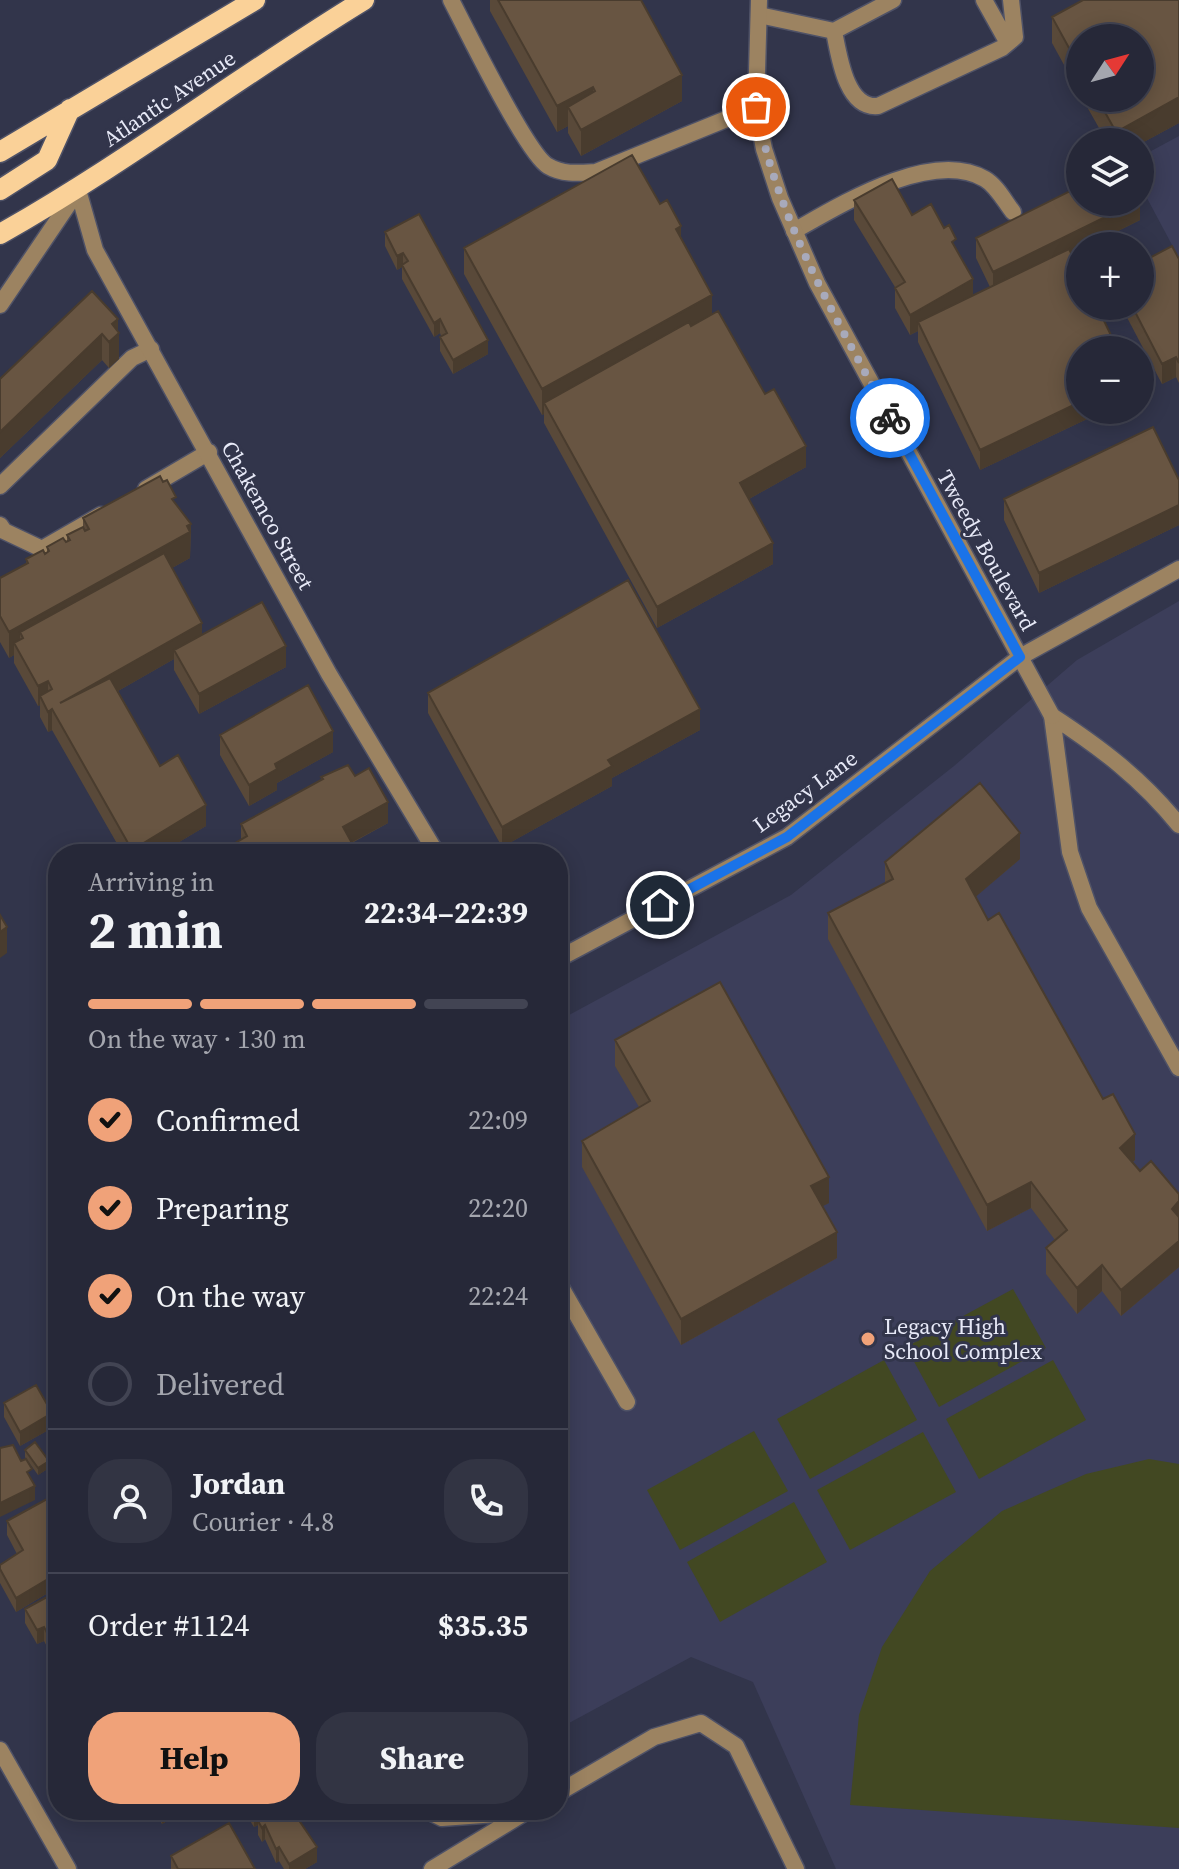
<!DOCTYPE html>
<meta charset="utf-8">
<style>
:root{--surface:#262838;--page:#323443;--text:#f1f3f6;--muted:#a4a6ae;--line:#424453;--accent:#f0a279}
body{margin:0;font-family:"Source Serif 4",serif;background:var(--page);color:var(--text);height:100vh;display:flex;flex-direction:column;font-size:30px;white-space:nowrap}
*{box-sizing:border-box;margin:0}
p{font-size:26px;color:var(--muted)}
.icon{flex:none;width:44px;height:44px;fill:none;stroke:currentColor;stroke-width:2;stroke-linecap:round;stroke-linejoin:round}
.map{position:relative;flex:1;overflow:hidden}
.drawer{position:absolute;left:48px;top:844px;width:520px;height:976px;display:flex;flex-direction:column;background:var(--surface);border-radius:32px;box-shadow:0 4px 20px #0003,0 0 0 2px var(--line)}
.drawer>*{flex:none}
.needle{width:52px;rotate:54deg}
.tools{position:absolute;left:1066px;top:24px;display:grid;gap:16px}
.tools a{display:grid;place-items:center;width:88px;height:88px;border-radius:50%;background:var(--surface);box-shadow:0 4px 20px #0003,0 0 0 2px var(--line);font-size:40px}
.pin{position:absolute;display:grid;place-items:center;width:68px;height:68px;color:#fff;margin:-34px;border:4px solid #fff;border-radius:50%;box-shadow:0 2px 8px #0007}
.courier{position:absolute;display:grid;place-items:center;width:80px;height:80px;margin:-40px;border:6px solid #1a73e8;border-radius:50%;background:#fff;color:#222;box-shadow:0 2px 10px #0007}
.overview em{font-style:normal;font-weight:700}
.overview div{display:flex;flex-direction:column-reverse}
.overview{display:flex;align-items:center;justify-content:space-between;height:136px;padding:0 40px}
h1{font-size:52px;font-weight:700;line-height:60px}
.bar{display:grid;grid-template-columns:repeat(4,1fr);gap:12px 8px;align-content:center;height:96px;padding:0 40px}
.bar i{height:10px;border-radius:6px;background:var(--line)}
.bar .current{background:var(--accent)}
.bar p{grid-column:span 4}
.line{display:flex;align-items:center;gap:20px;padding:0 40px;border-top:2px solid var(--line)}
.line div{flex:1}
.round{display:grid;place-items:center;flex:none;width:84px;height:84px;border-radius:32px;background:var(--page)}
ol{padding:0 40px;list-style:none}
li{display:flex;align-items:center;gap:24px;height:88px}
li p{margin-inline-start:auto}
li .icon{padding:8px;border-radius:50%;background:var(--accent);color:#111;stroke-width:4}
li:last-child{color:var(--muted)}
li i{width:44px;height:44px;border:4px solid var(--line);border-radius:50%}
.primary-button{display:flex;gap:16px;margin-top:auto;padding:16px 40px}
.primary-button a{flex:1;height:92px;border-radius:32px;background:var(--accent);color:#111;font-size:32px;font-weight:700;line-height:92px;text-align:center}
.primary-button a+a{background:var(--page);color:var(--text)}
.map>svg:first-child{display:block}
</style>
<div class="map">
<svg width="1179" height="1869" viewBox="0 0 1179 1869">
<rect width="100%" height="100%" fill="#32354b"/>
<path fill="#3c3e5a" d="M1179 136V258L1140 185V157Z
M1179 601V1869H836L753 1682 691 1657 558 1729V1021L791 895 954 766 1077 660Z"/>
<path fill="#424822" d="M1013 1289 1046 1348 939 1407 906 1347Z
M884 1360 917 1420 810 1479 777 1419Z
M1053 1360 1086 1420 979 1479 946 1419Z
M754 1431 788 1491 680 1550 647 1490Z
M923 1432 956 1492 850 1550 817 1490Z
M1149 1459 1179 1464V1828L850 1805 859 1715 882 1647 930 1571 1002 1511 1086 1474Z
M794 1502 827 1562 720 1622 687 1562Z"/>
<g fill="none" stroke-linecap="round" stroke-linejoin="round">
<g stroke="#4f5267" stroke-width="19">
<path id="service" d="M451 0C466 29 527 154 548 166 563 175 580 173 596 172L756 107
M984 0 1008 43
M759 15 834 31 893 0
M834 31C839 56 846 109 878 106L1002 48 1015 37 1011 0
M794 231C840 205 932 148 985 179 997 186 1005 202 1013 212
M0 486 132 358 151 349
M146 489 209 452
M0 525 4 531 42 549 101 515
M1020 657 1179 569
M1052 716 1070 852 1089 908 1179 1068
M1052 716C1101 748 1142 779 1179 825
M558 1282 627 1402"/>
</g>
<g stroke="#4f5267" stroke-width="19">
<path id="minor" d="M759 0 756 107 764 149 780 198 817 283 1052 716
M78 190 95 250 329 674 437 854
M558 959 787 837 1020 657
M0 1750 68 1869
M558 1793 654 1737 701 1723 736 1746 796 1869
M426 1810 442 1818 522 1812
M432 1869 529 1810"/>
</g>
<g stroke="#4f5267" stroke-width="19">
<path id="tertiary" d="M0 305 78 190"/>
</g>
<g stroke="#4f5267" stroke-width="23">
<path id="primary" d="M0 152 255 0
M0 190 47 160 70 109
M0 234C126 163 241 75 364 0"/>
</g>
<use href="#service" stroke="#9c8361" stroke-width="16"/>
<use href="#minor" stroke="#9c8361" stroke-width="16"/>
<use href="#tertiary" stroke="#9c8361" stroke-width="16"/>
<use href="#primary" stroke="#fad198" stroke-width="20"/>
</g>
<path fill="#594939" d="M490 0H641L682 101 581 156 568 133V126L557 132 490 11Z
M1179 0V123L1140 144V142H1107L1082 98H1140L1080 38V94L1052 43V17Z
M854 200 912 215 956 250 973 295 990 287 976 258V238L1140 220 1088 246H1080V250L1072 254 1080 410H1106L980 470 918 342V331L910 335 895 308V287L854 220Z
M660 204 681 239 712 314 806 467 749 499 773 564 657 628 544 423V414L542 415 464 274V248Z
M419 214 488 354 453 374 440 351V337L441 336 440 333 434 337 402 279V267L397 270 385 246V232Z
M1179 259V383L1176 377 1162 384 1121 306H1140Z
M92 291 118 331 119 359 109 368 102 360 0 458V379Z
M1179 480V525L1039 593 1004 520V499Z
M176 504 191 524 190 558 172 568 202 634 286 667 199 714 174 670V659L118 691 160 766 206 826 159 854H123L52 730 48 732 40 717V705L38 706 14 663V655L9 658 0 642V578L26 564V559L47 553V547L67 541V535L83 527V518Z
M428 693 700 730 612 778V786L502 847 428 713Z
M220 735 333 752 277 783V790L249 806 220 755Z
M355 776 388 823 352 843 358 854H218V853L241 840V824L321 780V777Z
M1020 859 976 896 988 920 1135 1160 1133 1162 1140 1171 1179 1194V1267L1121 1316 1102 1291 1077 1314 1046 1274V1248L1055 1240 1031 1208 987 1231 828 939V913L885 883V862Z
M615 1040 829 1203 822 1206 837 1258 681 1345 582 1167V1141L639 1107 615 1066Z
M4 1403 52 1428 20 1446 4 1417Z
M25 1450 49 1468 38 1475 25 1457Z
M58 1493V1587L16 1612 0 1583V1565L17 1554 7 1535V1521Z
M58 1591V1658L54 1660 44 1641 37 1644 25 1623V1609Z
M133 1810H154L138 1819Z
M154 1810H186L162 1824Z
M243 1810H292L317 1862 305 1869H284L279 1861 276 1863 265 1839 262 1842 258 1835V1825L254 1827Z
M171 1856 255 1869H171Z"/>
<path fill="#493c2e" d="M682 75V101L581 156V130Z
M593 87V113L568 107V126L557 132V106Z
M1179 97V123L1140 144V142H1116V132Z
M1140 200V220L1088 246H1080V250L993 293V272L1136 202H1140Z
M681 226V252L676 229Z
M403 253V266L402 265V267L397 270V256Z
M973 279V300L918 322V331L910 335V315Z
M712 295V321L544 403V414L542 415V389Z
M118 319V334L119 333V359L109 368V342L112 324Z
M440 319V333L434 337V323Z
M102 334V360L0 458V432Z
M488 340V354L453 374V360Z
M1176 357V377L1162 384V364Z
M1080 402V410H1106L980 470V450Z
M806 446V467L740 504V483Z
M1179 505V525L1039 593V573Z
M191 524 190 558 23 650V638L20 632V652L14 643V655L9 658V632Z
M773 543V564L657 628V607Z
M202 623V644L174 650V659L60 724V703Z
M286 646V667L199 714V694Z
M48 681V701L40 696V705L38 706V686Z
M52 709V730L48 732V712Z
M700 709V730L612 778V786L502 847V827L608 760Z
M333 731V752L277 783V790L249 806V785L275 764Z
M388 802V823L343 847V827Z
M206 805V826L159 854H132V850Z
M1020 833V859L966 905V879Z
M7 927V953L0 958V932Z
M1135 1134V1160L1120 1174V1148Z
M829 1177V1203L811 1212V1186Z
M1031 1182V1208L987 1231V1205Z
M1179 1201V1227L1172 1209Z
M837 1232V1258L681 1345V1319Z
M1179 1241V1267L1121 1316V1290Z
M1102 1265V1291L1077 1314V1288Z
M52 1413V1428L20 1446V1432Z
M49 1461V1468L38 1475V1468Z
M35 1486V1500L0 1517V1503Z
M58 1573V1587L16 1612V1598Z
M44 1627V1641L37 1644V1630Z
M58 1644V1658L54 1660V1646Z
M138 1810H154L138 1819Z
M162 1810H186L162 1824Z
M258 1811V1825L254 1827V1813Z
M265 1825V1839L262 1842V1828Z
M279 1847V1861L276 1863V1849Z
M317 1847V1862L305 1869H289V1864Z"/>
<path fill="#685542" stroke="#493c2e" stroke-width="2" d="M498 0H641L682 75 581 130 568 107 595 91 593 87 557 106Z
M1083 0H1179V97L1116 132 1097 98H1140V38H1080V68L1052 17Z
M632 155 660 204 667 200 681 226 676 229 712 295 542 389 464 248Z
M892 179 912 215 931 204 944 228 949 225 956 239 952 242 973 279 910 315 895 288 905 282 854 200Z
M1080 186V202H1136L993 272 976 238Z
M419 214 488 340 453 360 440 337 447 333 440 319 434 323 402 265 408 261 403 253 397 256 385 232Z
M1172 246 1179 259V363L1176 357 1162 364 1132 306H1140V263Z
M1069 249 1080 271V306H1097L1118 350H1080V402L980 450 918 322Z
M92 291 118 319 112 324 119 333 109 342 102 334 0 432V379Z
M718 311 765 394 774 389 806 446 740 483 773 543 657 607 544 403 689 322 691 326Z
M1153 427 1179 480V505L1039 573 1004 499Z
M160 476 163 482 167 480 176 497 172 499 191 524 187 526 190 532 9 632 0 616V578L28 563 26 559 43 550 45 554 49 551 47 547 63 538 66 542 70 540 67 535 83 527 85 531 89 529 83 518Z
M164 553 202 623 60 703 110 678 160 766 178 755 206 805 132 850 52 709 48 712 40 696 52 689 48 681 38 686 14 643 23 638 20 632Z
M628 580 700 709 608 760 612 766 502 827 428 693Z
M262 602 286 646 199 694 174 650Z
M308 685 333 731 275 764 277 769 249 785 220 735Z
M348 765 355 776 369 768 388 802 343 827 358 854H219L218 853 247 836 241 824 323 779 321 777Z
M980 783 1020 833 966 879 988 920 999 913 1103 1099 1113 1094 1135 1134 1120 1148 1140 1171 1151 1161 1179 1194V1201L1172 1209 1179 1217V1241L1121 1290 1102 1265 1077 1288 1046 1248 1067 1230 1031 1182 987 1205 828 913 893 879 885 862Z
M0 915 7 927 0 932Z
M720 982 829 1177 811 1186 837 1232 681 1319 582 1141 650 1101 615 1040Z
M36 1385 52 1413 20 1432 4 1403Z
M35 1442 49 1461 38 1468 25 1450Z
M13 1445 21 1461 26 1459 32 1469 27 1472 35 1486 0 1503V1448Z
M58 1493V1573L16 1598 0 1569V1565L23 1550 7 1521Z
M58 1591V1644L54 1646 44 1627 37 1630 25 1609Z
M252 1810H292L317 1847 289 1864 279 1847 276 1849 265 1825 262 1828 258 1821 262 1819 258 1811 254 1813Z
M229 1823 255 1869H178L171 1856Z"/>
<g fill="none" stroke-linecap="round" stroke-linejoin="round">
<path stroke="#a8aabb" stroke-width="8" stroke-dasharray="0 14.4" d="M756 107C777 220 836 318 890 418"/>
<path stroke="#1a73e8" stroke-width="10" d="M660 905 787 837 1020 657 890 418"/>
</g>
<circle fill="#f0a279" stroke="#32354b" stroke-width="3" cx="868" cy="1339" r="8"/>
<g text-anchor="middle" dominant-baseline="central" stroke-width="6" stroke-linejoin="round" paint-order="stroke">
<g font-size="22" fill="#e7e9f7" stroke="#32354b">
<text transform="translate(169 98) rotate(-34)">Atlantic Avenue</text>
<text transform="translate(268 515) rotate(61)">Chakemco Street</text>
<text transform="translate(987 550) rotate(61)">Tweedy Boulevard</text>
<text transform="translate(805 791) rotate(-36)">Legacy Lane</text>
</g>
<g font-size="22" fill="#e7e9f7" stroke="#32354b" text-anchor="start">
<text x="884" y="1326">Legacy High<tspan x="884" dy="25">School Complex</tspan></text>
</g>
</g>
</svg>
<div class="tools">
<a><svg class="needle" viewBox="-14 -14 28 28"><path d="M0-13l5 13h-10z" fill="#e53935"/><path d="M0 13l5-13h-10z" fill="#a4a6ae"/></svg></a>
<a><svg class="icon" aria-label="layers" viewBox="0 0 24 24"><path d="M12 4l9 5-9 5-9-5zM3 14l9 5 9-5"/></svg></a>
<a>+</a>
<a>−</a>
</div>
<div class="pin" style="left:756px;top:107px;background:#ea580c"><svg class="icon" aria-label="bag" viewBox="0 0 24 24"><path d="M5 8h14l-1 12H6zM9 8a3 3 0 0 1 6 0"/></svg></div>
<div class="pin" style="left:660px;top:905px;background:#1f2937"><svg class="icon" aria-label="home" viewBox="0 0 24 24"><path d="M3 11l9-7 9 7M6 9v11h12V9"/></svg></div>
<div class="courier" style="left:890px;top:418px"><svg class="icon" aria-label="bike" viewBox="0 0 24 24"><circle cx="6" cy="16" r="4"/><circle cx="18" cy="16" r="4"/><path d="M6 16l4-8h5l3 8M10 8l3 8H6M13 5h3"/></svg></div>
<section class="drawer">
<div class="overview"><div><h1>2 min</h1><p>Arriving in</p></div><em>22:34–22:39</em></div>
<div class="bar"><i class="current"></i><i class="current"></i><i class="current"></i><i></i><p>On the way · 130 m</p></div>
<ol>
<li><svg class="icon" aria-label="check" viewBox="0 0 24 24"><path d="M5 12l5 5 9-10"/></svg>Confirmed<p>22:09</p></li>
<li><svg class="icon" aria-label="check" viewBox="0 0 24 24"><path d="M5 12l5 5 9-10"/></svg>Preparing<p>22:20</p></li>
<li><svg class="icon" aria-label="check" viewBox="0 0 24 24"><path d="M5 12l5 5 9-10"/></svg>On the way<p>22:24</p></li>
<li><i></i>Delivered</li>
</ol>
<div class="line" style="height:144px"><a class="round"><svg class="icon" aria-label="person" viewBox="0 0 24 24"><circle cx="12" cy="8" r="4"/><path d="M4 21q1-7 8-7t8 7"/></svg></a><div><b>Jordan</b><p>Courier · 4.8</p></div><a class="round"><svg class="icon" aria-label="phone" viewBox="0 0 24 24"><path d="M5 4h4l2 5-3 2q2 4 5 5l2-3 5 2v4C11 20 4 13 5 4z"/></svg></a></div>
<div class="line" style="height:104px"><div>Order #1124</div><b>$35.35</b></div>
<div class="primary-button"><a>Help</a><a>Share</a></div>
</section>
</div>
